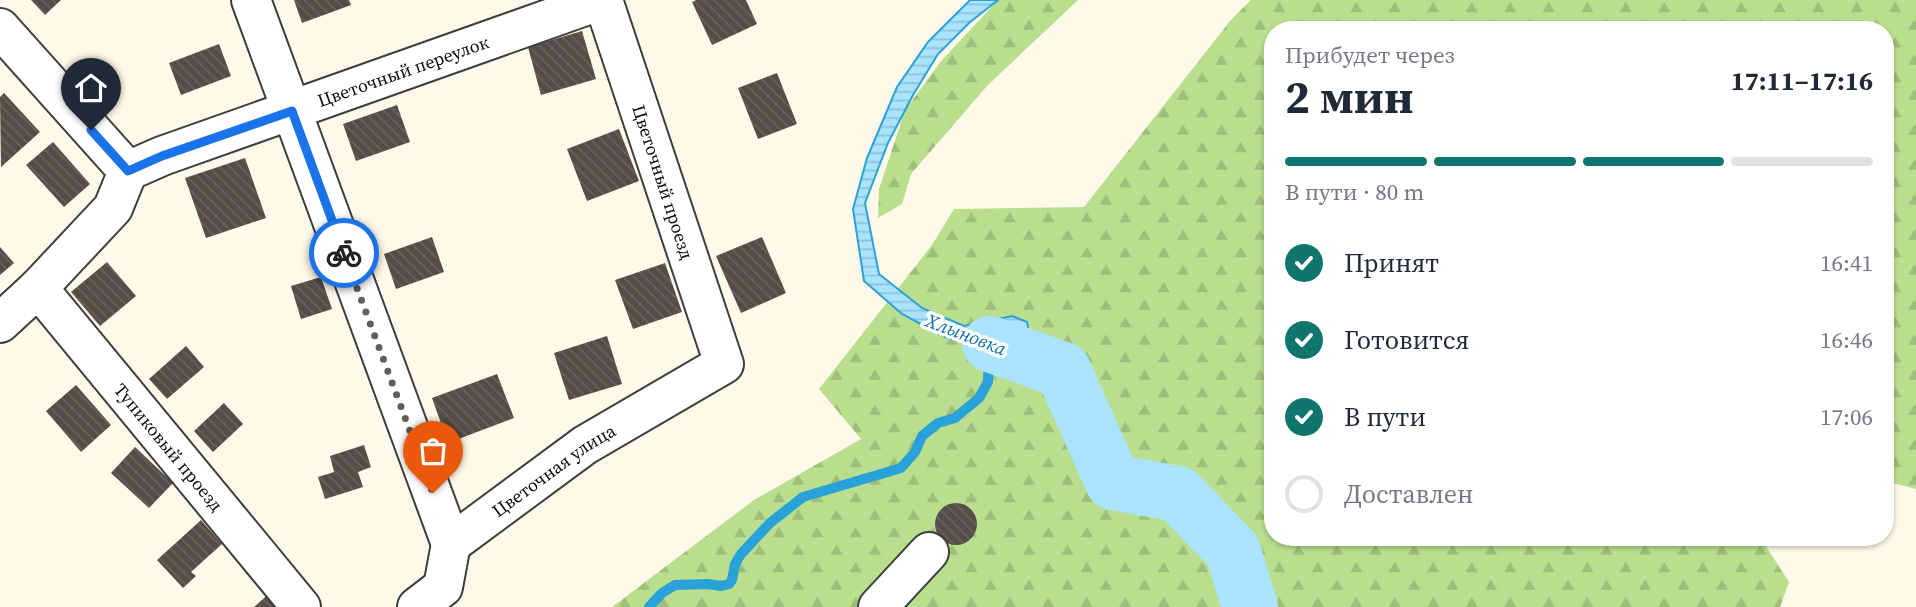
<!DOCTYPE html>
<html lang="ru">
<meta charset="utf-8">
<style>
:root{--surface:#fff;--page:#f2f2f3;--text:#1f2937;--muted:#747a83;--line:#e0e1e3;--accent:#0f766e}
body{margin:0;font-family:"Source Serif 4",serif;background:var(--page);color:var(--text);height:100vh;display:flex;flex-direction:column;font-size:26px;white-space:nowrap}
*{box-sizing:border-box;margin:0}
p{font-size:23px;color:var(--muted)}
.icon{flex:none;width:38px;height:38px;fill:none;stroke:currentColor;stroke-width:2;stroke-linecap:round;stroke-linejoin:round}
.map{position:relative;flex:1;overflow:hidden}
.details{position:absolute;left:1264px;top:21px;width:630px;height:525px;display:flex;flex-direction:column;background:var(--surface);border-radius:28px;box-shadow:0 2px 5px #0004}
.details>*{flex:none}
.pin{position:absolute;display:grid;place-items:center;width:60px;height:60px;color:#fff;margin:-72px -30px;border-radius:50% 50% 50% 0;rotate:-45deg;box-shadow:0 0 7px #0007}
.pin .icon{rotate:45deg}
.courier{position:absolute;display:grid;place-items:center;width:70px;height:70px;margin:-35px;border:5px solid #1a73e8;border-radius:50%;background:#fff;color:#222;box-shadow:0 2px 9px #0007}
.overview em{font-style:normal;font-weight:700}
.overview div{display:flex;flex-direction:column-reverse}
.overview{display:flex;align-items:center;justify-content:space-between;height:119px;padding:0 21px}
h1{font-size:46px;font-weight:700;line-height:52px}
.bar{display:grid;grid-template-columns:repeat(4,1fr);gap:10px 7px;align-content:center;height:84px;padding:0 21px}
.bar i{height:9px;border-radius:5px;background:var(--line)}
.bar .on{background:var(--accent)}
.bar p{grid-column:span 4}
ol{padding:0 21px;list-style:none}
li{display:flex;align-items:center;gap:21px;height:77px}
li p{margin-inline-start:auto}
li .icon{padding:7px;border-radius:50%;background:var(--accent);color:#fff;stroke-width:4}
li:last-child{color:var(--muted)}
li i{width:38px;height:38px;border:4px solid var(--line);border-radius:50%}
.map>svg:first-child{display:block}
</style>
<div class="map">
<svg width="1916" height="607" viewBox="0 0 1916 607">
<defs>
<pattern id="forest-firs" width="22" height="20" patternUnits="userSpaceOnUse" patternTransform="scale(1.75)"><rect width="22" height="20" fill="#b9df8e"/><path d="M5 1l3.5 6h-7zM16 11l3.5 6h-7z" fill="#9ebe79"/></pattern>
<pattern id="water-rules" width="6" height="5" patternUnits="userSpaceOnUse" patternTransform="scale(1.75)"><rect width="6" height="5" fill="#a9e3fc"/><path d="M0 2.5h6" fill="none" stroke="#90c1d7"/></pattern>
<pattern id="building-back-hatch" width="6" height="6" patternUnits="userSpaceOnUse" patternTransform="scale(1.75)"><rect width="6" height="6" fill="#554b47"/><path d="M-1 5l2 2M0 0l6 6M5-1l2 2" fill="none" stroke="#68605d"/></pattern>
</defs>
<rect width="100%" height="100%" fill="#fff9e9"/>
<path fill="url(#forest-firs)" d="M998 0H1078L987 86 911 174 902 204 878 218 879 189 905 110 942 60Z
M1251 0H1916V489L1885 481V30H1272V537H1760L1789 582 1780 607H612L754 500 861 439 819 389 932 245 954 209 1084 207 1230 21Z"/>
<path fill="url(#water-rules)" stroke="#29a1d9" stroke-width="2" d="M970 0H998L969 23 938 54 913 95 888 143 865 203 879 274 922 308 964 326 1012 316 1027 322 1030 338 1022 343 1063 370 1031 361 1000 359 995 351 945 337 902 314 864 281 853 209 867 158 897 87 928 42Z"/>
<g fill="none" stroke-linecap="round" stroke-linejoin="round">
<path stroke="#29a1d9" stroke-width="10" d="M649 607 662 593 675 585 708 584 721 586 729 584 732 580 735 564 741 554 770 523 803 497 901 468 915 452 922 436 938 423 955 418 979 398 988 382 989 344"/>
<path stroke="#a9e3fc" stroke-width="56" d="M990 344 1063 370 1113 482 1178 494 1233 551 1250 607"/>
</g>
<path fill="url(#building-back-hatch)" d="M31 0H61L45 15Z
M294 0H349L351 5 302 23Z
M696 0H746L757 24 712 45 692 2Z
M582 31 596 79 541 95 528 47Z
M219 44 231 76 181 95 169 63Z
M777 73 797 124 758 139 738 88Z
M4 93 40 132 1 167 0 97Z
M397 105 410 142 356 161 343 124Z
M619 129 639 181 587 201 567 149Z
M53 142 90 184 64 207 26 165Z
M245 158 266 218 206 238 185 178Z
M432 237 444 272 396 289 384 254Z
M762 237 786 293 741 313 716 256Z
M0 247 14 263 0 275Z
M107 262 136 296 100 326 71 292Z
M665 263 682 312 633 329 615 280Z
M321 277 332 309 301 319 291 286Z
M607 336 622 384 569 400 554 353Z
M186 346 204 367 167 399 149 379Z
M497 374 514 418 448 443 432 398Z
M76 385 111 425 81 452 46 411Z
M224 403 243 424 213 452 194 431Z
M364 445 371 467 358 472 363 487 325 499 318 477 334 472 330 456Z
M135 447 173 483 149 508 111 473Z
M935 524a21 21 0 1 1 42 0a21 21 0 1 1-42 0Z
M201 520 222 544 191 572 196 576 183 588 157 560Z
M272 591 288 607H254Z"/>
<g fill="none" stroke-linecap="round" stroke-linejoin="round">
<g stroke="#3e3e3e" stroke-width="42">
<g id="minor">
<path d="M251 0 451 544"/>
<path d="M0 28 128 171"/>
<path id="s1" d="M38 288 301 607"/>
<path id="s2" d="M0 323 38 288 113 208 128 171 162 156 602 0"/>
<path id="s3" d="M417 607 443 587 451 544 585 445 724 364 603 0"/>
<path d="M878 607 929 552"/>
</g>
</g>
<use href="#minor" stroke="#fff" stroke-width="38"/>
</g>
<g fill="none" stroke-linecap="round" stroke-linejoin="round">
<path stroke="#605e59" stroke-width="7" stroke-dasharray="0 12.6" d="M344 253 433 493"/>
<path stroke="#1a73e8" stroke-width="9" d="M91 130 128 171 162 156 292 111 344 253"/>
</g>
<g text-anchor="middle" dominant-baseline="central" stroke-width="7" stroke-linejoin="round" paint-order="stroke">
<g font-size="18" fill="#0b0b0b" stroke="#fff">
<text stroke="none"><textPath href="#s2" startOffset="494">Цветочный переулок</textPath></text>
<text transform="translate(663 182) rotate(72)">Цветочный проезд</text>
<text stroke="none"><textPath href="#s1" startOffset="206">Тупиковый проезд</textPath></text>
<text stroke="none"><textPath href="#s3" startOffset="203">Цветочная улица</textPath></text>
</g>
<g font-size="19" font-style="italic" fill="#0a6fa7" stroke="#fff">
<text transform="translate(966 334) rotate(21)">Хлыновка</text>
</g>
</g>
</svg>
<div class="pin" style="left:433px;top:493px;background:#ea580c"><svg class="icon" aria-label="bag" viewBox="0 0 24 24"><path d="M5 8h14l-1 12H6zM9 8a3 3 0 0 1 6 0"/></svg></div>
<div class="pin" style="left:91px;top:130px;background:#1f2937"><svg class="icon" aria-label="home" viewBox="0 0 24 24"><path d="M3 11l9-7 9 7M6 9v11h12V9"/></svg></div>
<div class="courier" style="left:344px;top:253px"><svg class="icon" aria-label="bike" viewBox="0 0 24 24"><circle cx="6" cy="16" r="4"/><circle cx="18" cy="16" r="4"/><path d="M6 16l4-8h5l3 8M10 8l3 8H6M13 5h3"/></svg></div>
<section class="details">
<div class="overview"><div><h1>2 мин</h1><p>Прибудет через</p></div><em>17:11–17:16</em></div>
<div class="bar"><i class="on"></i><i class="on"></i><i class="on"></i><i></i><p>В пути · 80 m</p></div>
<ol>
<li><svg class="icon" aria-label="check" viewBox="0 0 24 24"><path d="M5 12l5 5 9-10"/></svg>Принят<p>16:41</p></li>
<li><svg class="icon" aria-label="check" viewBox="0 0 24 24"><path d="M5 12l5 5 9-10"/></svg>Готовится<p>16:46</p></li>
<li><svg class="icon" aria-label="check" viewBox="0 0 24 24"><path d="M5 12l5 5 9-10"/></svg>В пути<p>17:06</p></li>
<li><i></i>Доставлен</li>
</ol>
</section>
</div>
